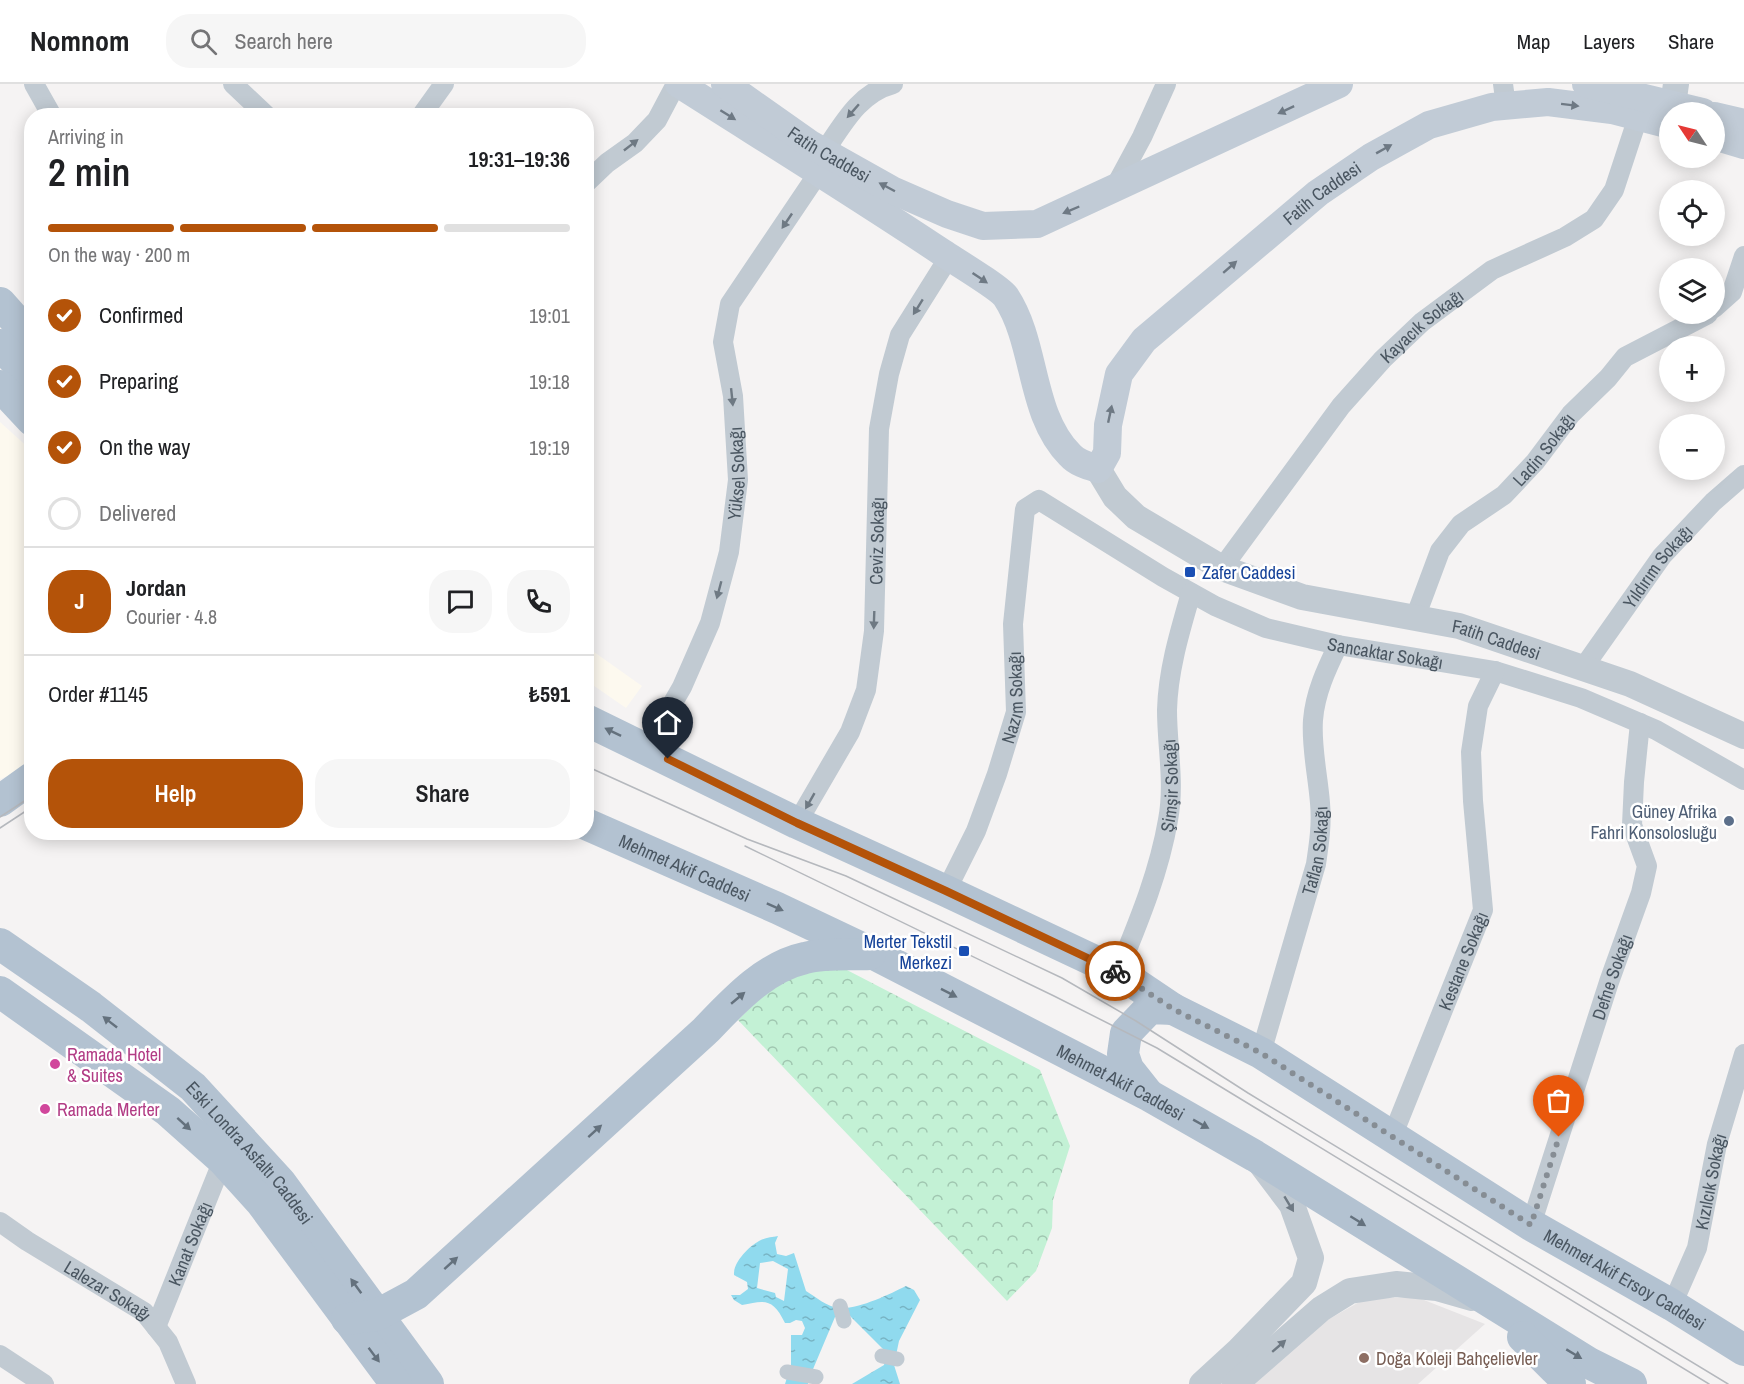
<!DOCTYPE html>
<meta charset="utf-8">
<style>
:root{--surface:#fff;--page:#f6f6f6;--text:#202124;--muted:#757577;--line:#e0e0e0;--accent:#b45309}
body{margin:0;font-family:"Archivo Narrow",sans-serif;background:var(--page);color:var(--text);height:100vh;display:flex;flex-direction:column;font-size:22px;white-space:nowrap}
*{box-sizing:border-box;margin:0}
p{font-size:20px;color:var(--muted)}
.icon{flex:none;width:33px;height:33px;fill:none;stroke:currentColor;stroke-width:2;stroke-linecap:round;stroke-linejoin:round}
.map{position:relative;flex:1;overflow:hidden}
.panel{position:absolute;left:24px;top:24px;width:570px;height:732px;display:flex;flex-direction:column;background:var(--surface);border-radius:24px;box-shadow:0 3px 15px #0003}
.panel>*{flex:none}
.needle{width:39px;rotate:305deg}
.buttons{position:absolute;left:1659px;top:18px;display:grid;gap:12px}
.buttons a{display:grid;place-items:center;width:66px;height:66px;border-radius:50%;background:var(--surface);box-shadow:0 3px 15px #0003;font-size:30px}
.pin{position:absolute;display:grid;place-items:center;width:51px;height:51px;color:#fff;margin:-62px -26px;border-radius:50% 50% 50% 0;rotate:-45deg;box-shadow:0 0 6px #0007}
.pin .icon{rotate:45deg}
.courier{position:absolute;display:grid;place-items:center;width:60px;height:60px;margin:-30px;border:4px solid #b45309;border-radius:50%;background:#fff;color:#222;box-shadow:0 2px 8px #0007}
.overview em{font-style:normal;font-weight:600}
.overview div{display:flex;flex-direction:column-reverse}
.overview{display:flex;align-items:center;justify-content:space-between;height:102px;padding:0 24px}
h1{font-size:39px;font-weight:600;line-height:45px}
.bar{display:grid;grid-template-columns:repeat(4,1fr);gap:9px 6px;align-content:center;height:72px;padding:0 24px}
.bar i{height:8px;border-radius:4px;background:var(--line)}
.bar .current{background:var(--accent)}
.bar p{grid-column:span 4}
.line{display:flex;align-items:center;gap:15px;padding:0 24px;border-top:2px solid var(--line)}
.line div{flex:1}
.round{display:grid;place-items:center;flex:none;width:63px;height:63px;border-radius:24px;background:var(--page)}
ol{padding:0 24px;list-style:none}
li{display:flex;align-items:center;gap:18px;height:66px}
li p{margin-inline-start:auto}
li .icon{padding:6px;border-radius:50%;background:var(--accent);color:#fff;stroke-width:4}
li:last-child{color:var(--muted)}
li i{width:33px;height:33px;border:3px solid var(--line);border-radius:50%}
.cta{display:flex;gap:12px;margin-top:auto;padding:12px 24px}
.cta a{flex:1;height:69px;border-radius:24px;background:var(--accent);color:#fff;font-size:24px;font-weight:600;line-height:69px;text-align:center}
.cta a+a{background:var(--page);color:var(--text)}
header{display:flex;align-items:center;gap:36px;box-sizing:border-box;height:84px;padding:0 30px;background:var(--surface);border-bottom:2px solid var(--line)}
header strong{font-size:28px}
nav{display:flex;gap:33px;margin-inline-start:auto;font-size:21px}
.search{width:420px;height:54px;background:var(--page);display:flex;align-items:center;gap:15px;box-sizing:border-box;padding:0 21px;border-radius:24px;color:var(--muted);font-size:22px}
.map>svg:first-child{display:block}
</style>
<header>
<strong>Nomnom</strong>
<div class="search"><svg class="icon" aria-label="search" viewBox="0 0 24 24"><circle cx="10" cy="10" r="6"/><path d="M15 15l6 6"/></svg>Search here</div>
<nav><a>Map</a><a>Layers</a><a>Share</a></nav>
</header>
<div class="map">
<svg width="1744" height="1300" viewBox="0 0 1744 1300">
<defs>
<pattern id="park-crowns" width="20" height="18" patternUnits="userSpaceOnUse" patternTransform="scale(1.5)"><rect width="20" height="18" fill="#c3f1d5"/><path d="M2 6a3 3 0 1 1 6 0M12 15a3 3 0 1 1 6 0" fill="none" stroke="#a0c6b0"/></pattern>
<pattern id="water-ripples" width="26" height="14" patternUnits="userSpaceOnUse" patternTransform="scale(1.5)"><rect width="26" height="14" fill="#90daee"/><path d="M2 4q2-2 4 0t4 0M15 11q2-2 4 0t4 0" fill="none" stroke="#78b4c4"/></pattern>
</defs>
<rect width="100%" height="100%" fill="#f5f3f3"/>
<path fill="#fdf9ef" d="M0 338 32 367 31 678 17 689 0 695Z
M587 563 642 602 626 624 587 597Z"/>
<path fill="#e6e4e5" d="M1368 1213 1419 1214 1485 1240 1418 1300H1253L1308 1247Z"/>
<path fill="url(#park-crowns)" d="M816 881 845 885 1040 986 1070 1062 1053 1116 1052 1144 1036 1187 1007 1217 738 936 784 891Z"/>
<path fill="url(#water-ripples)" fill-rule="evenodd" d="M778 1152 775 1159 777 1170 786 1172 794 1169 806 1207C816 1213 827 1223 839 1224 857 1226 890 1210 906 1202L914 1206 920 1216 899 1257 894 1281 900 1300H852L884 1281 887 1269 847 1229 835 1233 808 1297V1300H785L791 1281V1251H802L805 1244 802 1237 796 1236 790 1239H785C773 1214 765 1216 742 1221L734 1216 731 1211H740L748 1205 747 1198 734 1191C733 1179 748 1163 759 1157 764 1154 772 1153 778 1152ZM773 1177 788 1185 784 1217 776 1213 775 1209 757 1204 760 1179Z"/>
<g fill="none" stroke-linecap="round" stroke-linejoin="round">
<path stroke="#c1cad2" stroke-width="15" d="M840 1222 844 1237
M882 1272 897 1275
M787 1288 816 1293"/>
<g stroke="#c1cad2" stroke-width="20">
<path d="M34 0 52 32"/>
<path d="M233 0 267 32"/>
<path d="M1503 0 1506 22"/>
<path d="M421 32 444 0"/>
<path d="M824 68C843 40 859 9 893 0"/>
<path d="M586 99 607 79 635 59 657 36 676 0"/>
<path d="M1114 105 1142 53 1166 0"/>
<path d="M1714 224 1732 208 1744 172"/>
<path id="s1" d="M1222 484 1341 322 1383 275 1422 238 1492 186 1565 153 1594 135 1614 106 1638 33"/>
<path id="s2" d="M1415 534 1440 467 1461 440 1504 411 1535 378 1571 330 1608 294 1625 273 1708 230"/>
<path id="s3" d="M1583 584 1662 472 1713 418 1744 391"/>
<path id="s4" d="M646 665 682 603 710 539 729 468 738 396 733 312 723 258 730 220 819 88"/>
<path id="s5" d="M797 739 850 648 866 606 874 547 879 345 889 290 900 251 949 173"/>
<path id="s6" d="M946 807 976 747 997 690 1016 628 1013 540 1025 425 1039 416 1163 493 1215 522 1266 544 1338 561 1495 587 1581 614 1656 646 1744 696"/>
<path id="s7" d="M1118 888C1138 839 1159 789 1168 736 1175 699 1167 663 1167 626 1168 586 1180 547 1191 509"/>
<path id="s8" d="M1261 969 1316 780C1319 760 1322 740 1320 719 1318 692 1311 663 1313 636 1315 609 1327 584 1338 561"/>
<path id="s9" d="M1392 1053 1483 826 1473 717 1471 668 1478 622 1495 587"/>
<path id="s10" d="M0 1138 27 1157 144 1228 168 1258 186 1300"/>
<path id="s11" d="M1531 1141 1609 898 1641 809 1647 782 1632 741 1634 698 1640 639"/>
<path id="s12" d="M1672 1221 1697 1164 1717 1060 1744 970"/>
<path id="s13" d="M156 1243 223 1076"/>
<path d="M0 1271 44 1300"/>
</g>
<g stroke="#c1cad2" stroke-width="26">
<path d="M1672 28 1676 0"/>
<path id="s14" d="M1098 385 1115 413 1136 433 1222 484 1302 513 1459 542 1630 600 1744 652"/>
<path d="M1202 1300 1239 1266 1304 1199 1311 1174 1292 1121 1261 1080"/>
<path d="M1235 1300 1321 1225 1350 1207 1396 1200 1437 1204 1472 1214"/>
</g>
<g stroke="#c1cbd6" stroke-width="28">
<path id="s15" d="M679 0C767 56 856 111 943 169 955 177 1000 204 1006 213 1037 260 1029 330 1070 371 1077 379 1088 382 1098 385L1107 369 1108 341 1119 290 1144 256 1318 109 1371 73 1429 41 1492 23 1548 18 1612 26 1670 41"/>
<path id="s16" d="M725 0 810 60 892 106 947 130 983 142 1037 140 1339 0"/>
<path d="M1586 0 1703 28"/>
<path d="M1714 32 1744 39"/>
<path d="M1714 52 1744 61"/>
</g>
<g stroke="#b3c2d1" stroke-width="32">
<path d="M0 219 32 255"/>
<path d="M0 261 32 294"/>
<path d="M0 302 32 336"/>
<path id="s17" d="M586 636 797 739 946 807 1118 888 1173 925 1261 969 1531 1141 1672 1221 1744 1266"/>
<path d="M0 717 32 694"/>
<path id="s18" d="M586 740 777 824 874 870 1150 1012 1255 1072 1589 1279 1631 1300"/>
<path id="s19" d="M0 860 91 923 193 1003 280 1098 428 1300"/>
<path d="M0 908 168 1027 223 1076 261 1118 396 1300"/>
<path d="M1147 1009 1128 985 1123 970 1126 949 1150 924 1173 925"/>
<path d="M347 1235 377 1231 416 1210 705 947C733 918 764 883 805 874 825 869 849 871 870 870"/>
<path d="M1523 1253 1570 1300"/>
</g>
<path stroke="#b5b8bd" stroke-width="1.5" d="M586 682 747 755 846 792 1062 894 1136 937 1248 1009 1728 1300
M0 733 32 712
M0 744 32 723
M745 762 1054 912 1157 964 1709 1300"/>
</g>
<defs><path id="oneway-solid" d="M-6-.8H1V-3.2L6.5 0L1 3.2V.8H-6Z" transform="scale(1.5)"/></defs>
<g fill="#6e7984">
<use href="#oneway-solid" transform="translate(1570 21) rotate(7)"/>
<use href="#oneway-solid" transform="translate(1286 26) rotate(155)"/>
<use href="#oneway-solid" transform="translate(728 31) rotate(32)"/>
<use href="#oneway-solid" transform="translate(1384 65) rotate(-29)"/>
<use href="#oneway-solid" transform="translate(887 103) rotate(-152)"/>
<use href="#oneway-solid" transform="translate(1071 126) rotate(157)"/>
<use href="#oneway-solid" transform="translate(1230 183) rotate(-41)"/>
<use href="#oneway-solid" transform="translate(980 194) rotate(34)"/>
<use href="#oneway-solid" transform="translate(1110 330) rotate(-78)"/>
</g>
<g fill="#6e7983">
<use href="#oneway-solid" transform="translate(853 27) rotate(131)"/>
<use href="#oneway-solid" transform="translate(631 61) rotate(-38)"/>
<use href="#oneway-solid" transform="translate(787 137) rotate(124)"/>
<use href="#oneway-solid" transform="translate(918 223) rotate(122)"/>
<use href="#oneway-solid" transform="translate(732 313) rotate(84)"/>
<use href="#oneway-solid" transform="translate(719 506) rotate(105)"/>
<use href="#oneway-solid" transform="translate(874 536) rotate(92)"/>
<use href="#oneway-solid" transform="translate(810 717) rotate(120)"/>
<use href="#oneway-solid" transform="translate(1289 1120) rotate(59)"/>
<use href="#oneway-solid" transform="translate(1279 1262) rotate(-41)"/>
</g>
<g fill="#64717d">
<use href="#oneway-solid" transform="translate(613 648) rotate(-154)"/>
<use href="#oneway-solid" transform="translate(775 823) rotate(24)"/>
<use href="#oneway-solid" transform="translate(949 909) rotate(27)"/>
<use href="#oneway-solid" transform="translate(738 914) rotate(-40)"/>
<use href="#oneway-solid" transform="translate(110 938) rotate(-142)"/>
<use href="#oneway-solid" transform="translate(184 1040) rotate(42)"/>
<use href="#oneway-solid" transform="translate(1201 1040) rotate(29)"/>
<use href="#oneway-solid" transform="translate(595 1047) rotate(-42)"/>
<use href="#oneway-solid" transform="translate(1358 1137) rotate(32)"/>
<use href="#oneway-solid" transform="translate(451 1179) rotate(-42)"/>
<use href="#oneway-solid" transform="translate(356 1202) rotate(-126)"/>
<use href="#oneway-solid" transform="translate(1574 1270) rotate(31)"/>
<use href="#oneway-solid" transform="translate(374 1271) rotate(53)"/>
</g>
<g fill="none" stroke-linecap="round" stroke-linejoin="round">
<path stroke="#868d94" stroke-width="6" stroke-dasharray="0 10.8" d="M1115 887 1173 925 1261 969 1531 1141 1559 1053"/>
<path stroke="#b45309" stroke-width="8" d="M668 675 797 739 946 807 1115 887"/>
</g>
<g fill="#1a4fb4" stroke="#fff" stroke-width="2">
<rect x="1184" y="482" width="12" height="12" rx="3"/>
<rect x="958" y="861" width="12" height="12" rx="3"/>
</g>
<circle fill="#5c6f8a" stroke="#fff" stroke-width="2" cx="1729" cy="737" r="6"/>
<g fill="#d1479c" stroke="#fff" stroke-width="2">
<circle cx="55" cy="980" r="6"/>
<circle cx="45" cy="1025" r="6"/>
</g>
<circle fill="#8d6e63" stroke="#fff" stroke-width="2" cx="1364" cy="1274" r="6"/>
<g text-anchor="middle" dominant-baseline="central" stroke-width="5" stroke-linejoin="round" paint-order="stroke">
<g font-size="18" fill="#4a5661" stroke="#fff">
<text stroke="none"><textPath href="#s16" startOffset="126">Fatih Caddesi</textPath></text>
<text stroke="none"><textPath href="#s15" startOffset="966">Fatih Caddesi</textPath></text>
<text stroke="none"><textPath href="#s1" startOffset="315">Kayacık Sokağı</textPath></text>
<text stroke="none"><textPath href="#s2" startOffset="218">Ladin Sokağı</textPath></text>
<text stroke="none"><textPath href="#s4" startOffset="294">Yüksel Sokağı</textPath></text>
<text stroke="none"><textPath href="#s5" startOffset="300">Ceviz Sokağı</textPath></text>
<text stroke="none"><textPath href="#s3" startOffset="126">Yıldırım Sokağı</textPath></text>
<text stroke="none"><textPath href="#s14" startOffset="446">Fatih Caddesi</textPath></text>
<text stroke="none"><textPath href="#s6" startOffset="796">Sancaktar Sokağı</textPath></text>
<text stroke="none"><textPath href="#s6" startOffset="207">Nazım Sokağı</textPath></text>
<text stroke="none"><textPath href="#s7" startOffset="195">Şimşir Sokağı</textPath></text>
<text stroke="none"><textPath href="#s8" startOffset="210">Taflan Sokağı</textPath></text>
<text stroke="none"><textPath href="#s18" startOffset="108">Mehmet Akif Caddesi</textPath></text>
<text stroke="none"><textPath href="#s9" startOffset="190">Kestane Sokağı</textPath></text>
<text stroke="none"><textPath href="#s11" startOffset="261">Defne Sokağı</textPath></text>
<text stroke="none"><textPath href="#s18" startOffset="594">Mehmet Akif Caddesi</textPath></text>
<text stroke="none"><textPath href="#s19" startOffset="327">Eski Londra Asfaltı Caddesi</textPath></text>
<text stroke="none"><textPath href="#s12" startOffset="130">Kızılcık Sokağı</textPath></text>
<text stroke="none"><textPath href="#s13" startOffset="90">Kanat Sokağı</textPath></text>
<text stroke="none"><textPath href="#s17" startOffset="1182">Mehmet Akif Ersoy Caddesi</textPath></text>
<text stroke="none"><textPath href="#s10" startOffset="128">Lalezar Sokağı</textPath></text>
</g>
<g font-size="18" fill="#164399" stroke="#fff" text-anchor="start">
<text x="1202" y="488">Zafer Caddesi</text>
<text x="952" y="857" text-anchor="end">Merter Tekstil<tspan x="952" dy="21">Merkezi</tspan></text>
</g>
<g font-size="18" fill="#4e5e75" stroke="#fff" text-anchor="end">
<text x="1717" y="727">Güney Afrika<tspan x="1717" dy="21">Fahri Konsolosluğu</tspan></text>
</g>
<g font-size="18" fill="#b23c85" stroke="#fff" text-anchor="start">
<text x="67" y="970">Ramada Hotel<tspan x="67" dy="21">&amp; Suites</tspan></text>
<text x="57" y="1025">Ramada Merter</text>
</g>
<g font-size="18" fill="#785e54" stroke="#fff" text-anchor="start">
<text x="1376" y="1274">Doğa Koleji Bahçelievler</text>
</g>
</g>
</svg>
<div class="buttons">
<a><svg class="needle" viewBox="-14 -14 28 28"><path d="M0-13l5 13h-10z" fill="#e53935"/><path d="M0 13l5-13h-10z" fill="#757577"/></svg></a>
<a><svg class="icon" aria-label="locate" viewBox="0 0 24 24"><circle cx="12" cy="12" r="6"/><path d="M12 2v4M12 18v4M2 12h4M18 12h4"/></svg></a>
<a><svg class="icon" aria-label="layers" viewBox="0 0 24 24"><path d="M12 4l9 5-9 5-9-5zM3 14l9 5 9-5"/></svg></a>
<a>+</a>
<a>−</a>
</div>
<div class="pin" style="left:1559px;top:1053px;background:#ea580c"><svg class="icon" aria-label="bag" viewBox="0 0 24 24"><path d="M5 8h14l-1 12H6zM9 8a3 3 0 0 1 6 0"/></svg></div>
<div class="pin" style="left:668px;top:675px;background:#1f2937"><svg class="icon" aria-label="home" viewBox="0 0 24 24"><path d="M3 11l9-7 9 7M6 9v11h12V9"/></svg></div>
<div class="courier" style="left:1115px;top:887px"><svg class="icon" aria-label="bike" viewBox="0 0 24 24"><circle cx="6" cy="16" r="4"/><circle cx="18" cy="16" r="4"/><path d="M6 16l4-8h5l3 8M10 8l3 8H6M13 5h3"/></svg></div>
<section class="panel">
<div class="overview"><div><h1>2 min</h1><p>Arriving in</p></div><em>19:31–19:36</em></div>
<div class="bar"><i class="current"></i><i class="current"></i><i class="current"></i><i></i><p>On the way · 200 m</p></div>
<ol>
<li><svg class="icon" aria-label="check" viewBox="0 0 24 24"><path d="M5 12l5 5 9-10"/></svg>Confirmed<p>19:01</p></li>
<li><svg class="icon" aria-label="check" viewBox="0 0 24 24"><path d="M5 12l5 5 9-10"/></svg>Preparing<p>19:18</p></li>
<li><svg class="icon" aria-label="check" viewBox="0 0 24 24"><path d="M5 12l5 5 9-10"/></svg>On the way<p>19:19</p></li>
<li><i></i>Delivered</li>
</ol>
<div class="line" style="height:108px"><b class="round" style="background:var(--accent);color:#fff">J</b><div><b>Jordan</b><p>Courier · 4.8</p></div><a class="round"><svg class="icon" aria-label="chat" viewBox="0 0 24 24"><path d="M4 5h16v11H9l-5 4z"/></svg></a><a class="round"><svg class="icon" aria-label="phone" viewBox="0 0 24 24"><path d="M5 4h4l2 5-3 2q2 4 5 5l2-3 5 2v4C11 20 4 13 5 4z"/></svg></a></div>
<div class="line" style="height:78px"><div>Order #1145</div><b>₺591</b></div>
<div class="cta"><a>Help</a><a>Share</a></div>
</section>
</div>
